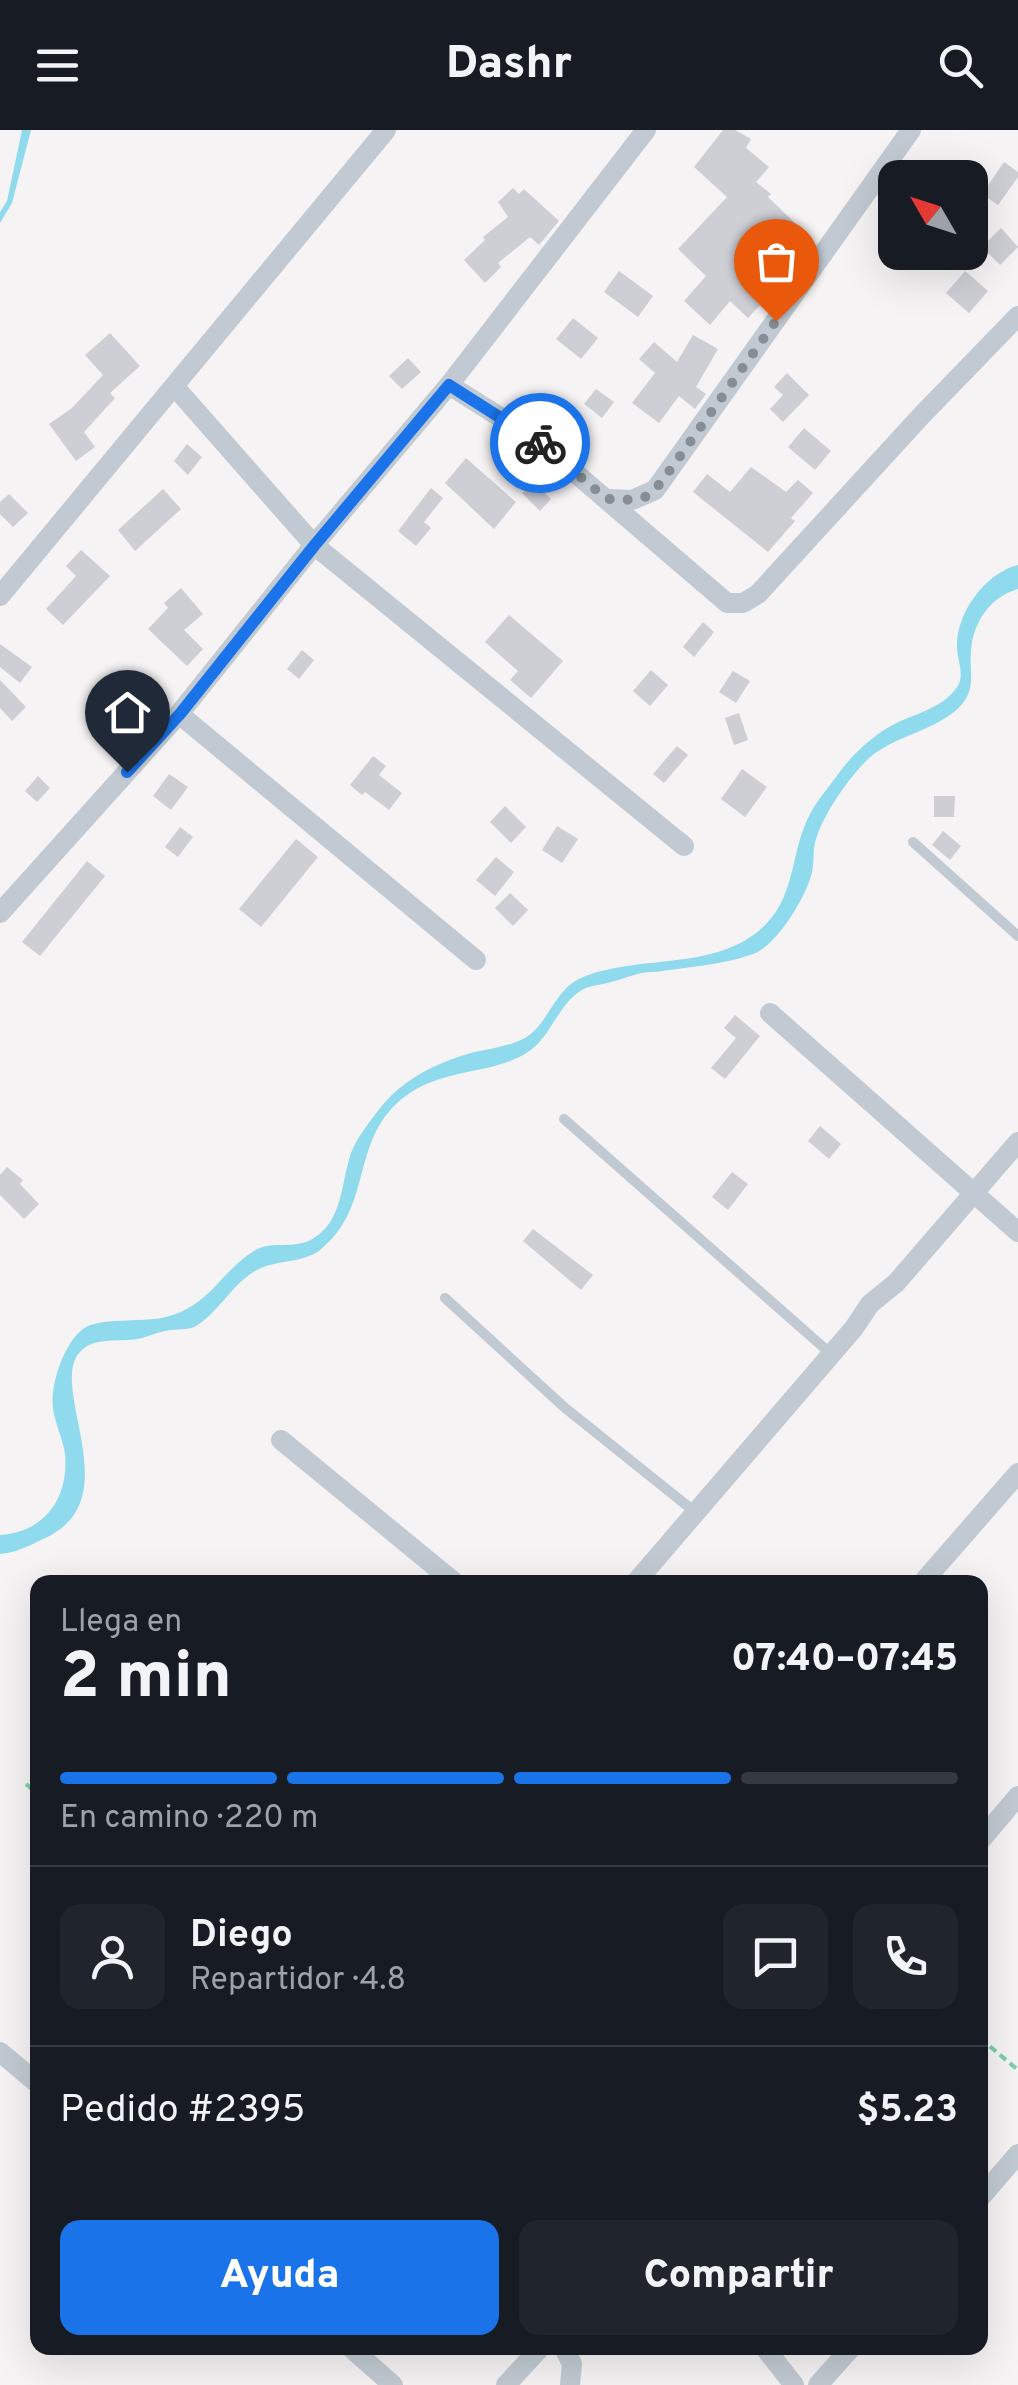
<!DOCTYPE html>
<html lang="es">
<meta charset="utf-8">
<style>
:root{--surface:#171b24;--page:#20242c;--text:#f1f3f6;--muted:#9ea1a6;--line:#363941;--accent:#1a73e8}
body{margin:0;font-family:Overpass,sans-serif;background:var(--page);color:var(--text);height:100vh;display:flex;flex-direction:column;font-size:38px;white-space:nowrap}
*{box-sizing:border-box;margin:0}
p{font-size:32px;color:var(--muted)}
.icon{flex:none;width:55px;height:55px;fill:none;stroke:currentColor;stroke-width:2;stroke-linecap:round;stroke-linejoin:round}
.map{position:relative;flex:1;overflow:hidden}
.side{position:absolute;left:30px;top:1445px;width:958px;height:780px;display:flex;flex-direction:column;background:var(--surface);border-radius:20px;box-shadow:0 10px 40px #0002}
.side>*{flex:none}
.needle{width:65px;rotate:309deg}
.buttons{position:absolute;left:878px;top:30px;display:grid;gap:20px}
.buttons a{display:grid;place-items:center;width:110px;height:110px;border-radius:20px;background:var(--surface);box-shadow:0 10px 40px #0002;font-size:50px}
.pin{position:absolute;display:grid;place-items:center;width:85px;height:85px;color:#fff;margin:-102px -42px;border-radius:50% 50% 50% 0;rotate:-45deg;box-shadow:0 0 10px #0007}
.pin .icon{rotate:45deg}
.courier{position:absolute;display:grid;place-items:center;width:100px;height:100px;margin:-50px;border:8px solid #1a73e8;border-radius:50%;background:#fff;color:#222;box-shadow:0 2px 12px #0007}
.headline em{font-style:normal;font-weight:800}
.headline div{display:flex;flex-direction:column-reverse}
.headline{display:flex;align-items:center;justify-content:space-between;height:170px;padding:0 30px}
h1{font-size:65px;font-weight:800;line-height:75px}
.bar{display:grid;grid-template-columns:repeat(4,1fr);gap:15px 10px;align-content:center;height:120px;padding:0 30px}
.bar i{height:12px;border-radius:8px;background:var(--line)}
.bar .active{background:var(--accent)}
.bar p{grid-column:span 4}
.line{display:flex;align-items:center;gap:25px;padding:0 30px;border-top:2px solid var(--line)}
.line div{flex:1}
.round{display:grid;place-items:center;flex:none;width:105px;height:105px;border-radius:20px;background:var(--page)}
.cta{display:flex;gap:20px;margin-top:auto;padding:20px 30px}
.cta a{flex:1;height:115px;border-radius:20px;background:var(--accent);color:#fff;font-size:40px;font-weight:800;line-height:115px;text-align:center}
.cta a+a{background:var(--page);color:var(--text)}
header{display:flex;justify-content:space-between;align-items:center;height:130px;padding:0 30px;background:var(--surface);font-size:45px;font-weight:800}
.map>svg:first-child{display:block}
</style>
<header><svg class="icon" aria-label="menu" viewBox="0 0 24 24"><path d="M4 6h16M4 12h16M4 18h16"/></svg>Dashr<svg class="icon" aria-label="search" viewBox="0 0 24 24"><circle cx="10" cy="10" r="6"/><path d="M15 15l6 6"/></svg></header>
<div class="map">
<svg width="1018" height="2255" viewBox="0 0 1018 2255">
<rect width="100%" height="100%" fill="#f5f3f3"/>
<path fill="#90daee" d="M22 0H31L12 73 0 93V82L7 71Z
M1018 435V459C990 467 973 492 971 521 969 540 976 557 963 573 939 602 892 604 865 632 846 652 825 682 816 709 812 721 815 734 811 746 804 770 776 816 753 824 723 835 687 837 655 842 639 841 627 848 611 852 602 855 591 855 582 860 558 874 551 907 528 922 488 948 437 935 395 975 351 1019 372 1078 320 1120 302 1134 275 1129 255 1141 231 1155 218 1184 194 1197 187 1200 178 1199 171 1200 161 1201 152 1205 142 1208 123 1213 99 1206 83 1219 42 1252 134 1370 43 1409 29 1416 15 1423 0 1424V1405C45 1402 69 1368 65 1324 63 1309 55 1294 53 1278 50 1255 64 1213 83 1199 98 1187 142 1193 166 1187 210 1176 220 1142 254 1121 272 1109 294 1121 314 1108 343 1090 341 1052 351 1023 358 1006 370 991 381 977 404 948 440 931 475 922 490 919 508 916 521 910 548 898 553 860 581 848 640 823 720 843 767 793 796 763 791 719 810 684 818 669 832 653 842 639 854 623 872 607 889 597 911 584 942 580 957 557 965 545 958 532 957 519 955 484 985 443 1018 435Z"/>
<path fill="#cdcfd5" d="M723 0H735L751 9 746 18 769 37 756 52 771 64 768 67 797 95 778 114 799 134 748 188 730 171 710 195 684 171 706 146 678 119 727 67 694 37Z
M1004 32 1018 42V47L998 75 982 64Z
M513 58 519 64 524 59 559 91 539 115 530 107 498 133 501 137 485 153 464 130 485 110 483 107 508 87 498 72Z
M1001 98 1018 117 1000 135 982 117Z
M619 141 653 166 638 187 604 162Z
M965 141 988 161 969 183 946 163Z
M573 188 598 208 581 229 556 209Z
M110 203 140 236 110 263 115 268 84 302 95 317 76 331 49 294 72 278 103 245 85 225Z
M693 205 718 219 696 257 706 264 695 279 679 266 659 293 632 273 655 243 639 229 654 212 677 232Z
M408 228 421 242 402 259 389 246Z
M787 243 809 265 783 292 770 279 783 265 774 257Z
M596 259 614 272 602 288 584 274Z
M804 298 831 321 815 340 788 317Z
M187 314 202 327 188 345 174 331Z
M466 328 516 372 494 399 445 353Z
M751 337 786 362 798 350 813 363 791 388 795 391 768 422 693 362 707 344 730 362Z
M533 352 551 369 540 381 522 363Z
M431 358 443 368 424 392 431 398 416 416 398 401Z
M163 359 181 379 135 421 118 400Z
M9 364 28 383 13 397 0 384V372Z
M81 420 110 446 63 495 46 479 76 446 66 436Z
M181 458 203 484 184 500 203 519 187 536 148 499 168 478 164 473Z
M509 485 563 531 531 568 510 550 518 541 485 512Z
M703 492 714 502 694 527 683 517Z
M0 514 32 537 20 553 0 537Z
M302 520 314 530 299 549 287 539Z
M651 540 668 555 650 576 633 561Z
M733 541 750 551 736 573 719 562Z
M0 550 26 577 12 591 0 578Z
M739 583 748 610 734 615 725 588Z
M677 616 688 625 664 653 653 644Z
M373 626 386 636 379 645 402 663 389 680 365 662 362 665 350 655Z
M742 639 767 657 745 687 721 669Z
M169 644 188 657 171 680 153 666Z
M38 646 50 658 37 672 25 661Z
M934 666H955L954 687H934Z
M505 676 526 697 511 713 490 692Z
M557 696 578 709 562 733 542 720Z
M180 697 193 707 178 727 165 717Z
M943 701 961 716 950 730 932 715Z
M296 709 318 727 261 797 239 779Z
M496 727 514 742 495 766 476 750Z
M87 731 105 746 40 826 22 812Z
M510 763 528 780 513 796 495 778Z
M735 885 760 906 725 949 711 938 736 908 724 898Z
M820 996 841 1014 829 1029 808 1011Z
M7 1037 23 1050 20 1054 39 1074 24 1089 0 1065V1045Z
M732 1042 748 1054 728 1080 712 1067Z
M533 1099 593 1145 581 1160 523 1111Z"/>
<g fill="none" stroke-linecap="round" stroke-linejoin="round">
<path stroke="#7ad0a6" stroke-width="4" stroke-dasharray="8 5" stroke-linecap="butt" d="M26 1654 38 1664
M980 1908 1018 1940"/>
<path stroke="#c1cad2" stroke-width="10" d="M913 712 1018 806
M564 989 831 1224
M445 1168 564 1277 695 1382"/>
<path stroke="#c1cad2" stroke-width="20" d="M449 255 538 311 727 473H743L758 464 921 286 1018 186
M175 257 314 415 684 716
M607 369 632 370 655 360 911 0
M0 466 386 0
M179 584 476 830
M0 783 179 584 314 415 449 255 646 0
M770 883 1018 1102
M281 1310 454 1452
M636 1452 854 1198 870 1174 896 1153 1018 1012
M923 1452 1018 1343
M980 1711 1018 1666
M0 1922 38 1954
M980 2068 1018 2024
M351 2218 393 2255
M564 2218 572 2234 570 2255
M765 2218 794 2255
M506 2255 540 2218
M818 2255 851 2218"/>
</g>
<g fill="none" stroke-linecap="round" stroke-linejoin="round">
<path stroke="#868d94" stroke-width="10" stroke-dasharray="0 18" d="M540 313 607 369 632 370 645 367 655 360 673 336 776 191"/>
<path stroke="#1a73e8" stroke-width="12" d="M127 642 180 584 314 416 449 255 540 313"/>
</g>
</svg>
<div class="buttons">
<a><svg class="needle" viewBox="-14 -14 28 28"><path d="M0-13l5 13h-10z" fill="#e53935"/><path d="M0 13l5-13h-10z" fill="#9ea1a6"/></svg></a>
</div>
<div class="pin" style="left:776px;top:191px;background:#ea580c"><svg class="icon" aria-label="bag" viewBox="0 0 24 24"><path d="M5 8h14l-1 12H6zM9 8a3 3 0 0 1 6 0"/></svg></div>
<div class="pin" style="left:127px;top:642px;background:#1f2937"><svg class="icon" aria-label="home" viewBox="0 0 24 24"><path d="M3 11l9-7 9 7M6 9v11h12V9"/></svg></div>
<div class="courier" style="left:540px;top:313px"><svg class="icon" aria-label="bike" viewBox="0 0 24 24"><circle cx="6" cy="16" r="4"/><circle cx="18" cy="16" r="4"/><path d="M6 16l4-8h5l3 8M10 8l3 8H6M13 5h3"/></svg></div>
<section class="side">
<div class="headline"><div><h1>2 min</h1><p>Llega en</p></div><em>07:40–07:45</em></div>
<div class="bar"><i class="active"></i><i class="active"></i><i class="active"></i><i></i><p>En camino · 220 m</p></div>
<div class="line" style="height:180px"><a class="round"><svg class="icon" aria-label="person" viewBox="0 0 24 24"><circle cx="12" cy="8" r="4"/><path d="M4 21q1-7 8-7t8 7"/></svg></a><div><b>Diego</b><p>Repartidor · 4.8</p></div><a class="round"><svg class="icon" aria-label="chat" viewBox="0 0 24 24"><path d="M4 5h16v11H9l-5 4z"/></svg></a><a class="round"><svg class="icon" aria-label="phone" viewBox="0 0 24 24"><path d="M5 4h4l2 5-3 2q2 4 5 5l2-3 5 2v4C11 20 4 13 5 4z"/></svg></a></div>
<div class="line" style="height:130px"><div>Pedido #2395</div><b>$5.23</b></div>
<div class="cta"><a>Ayuda</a><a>Compartir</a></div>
</section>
</div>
